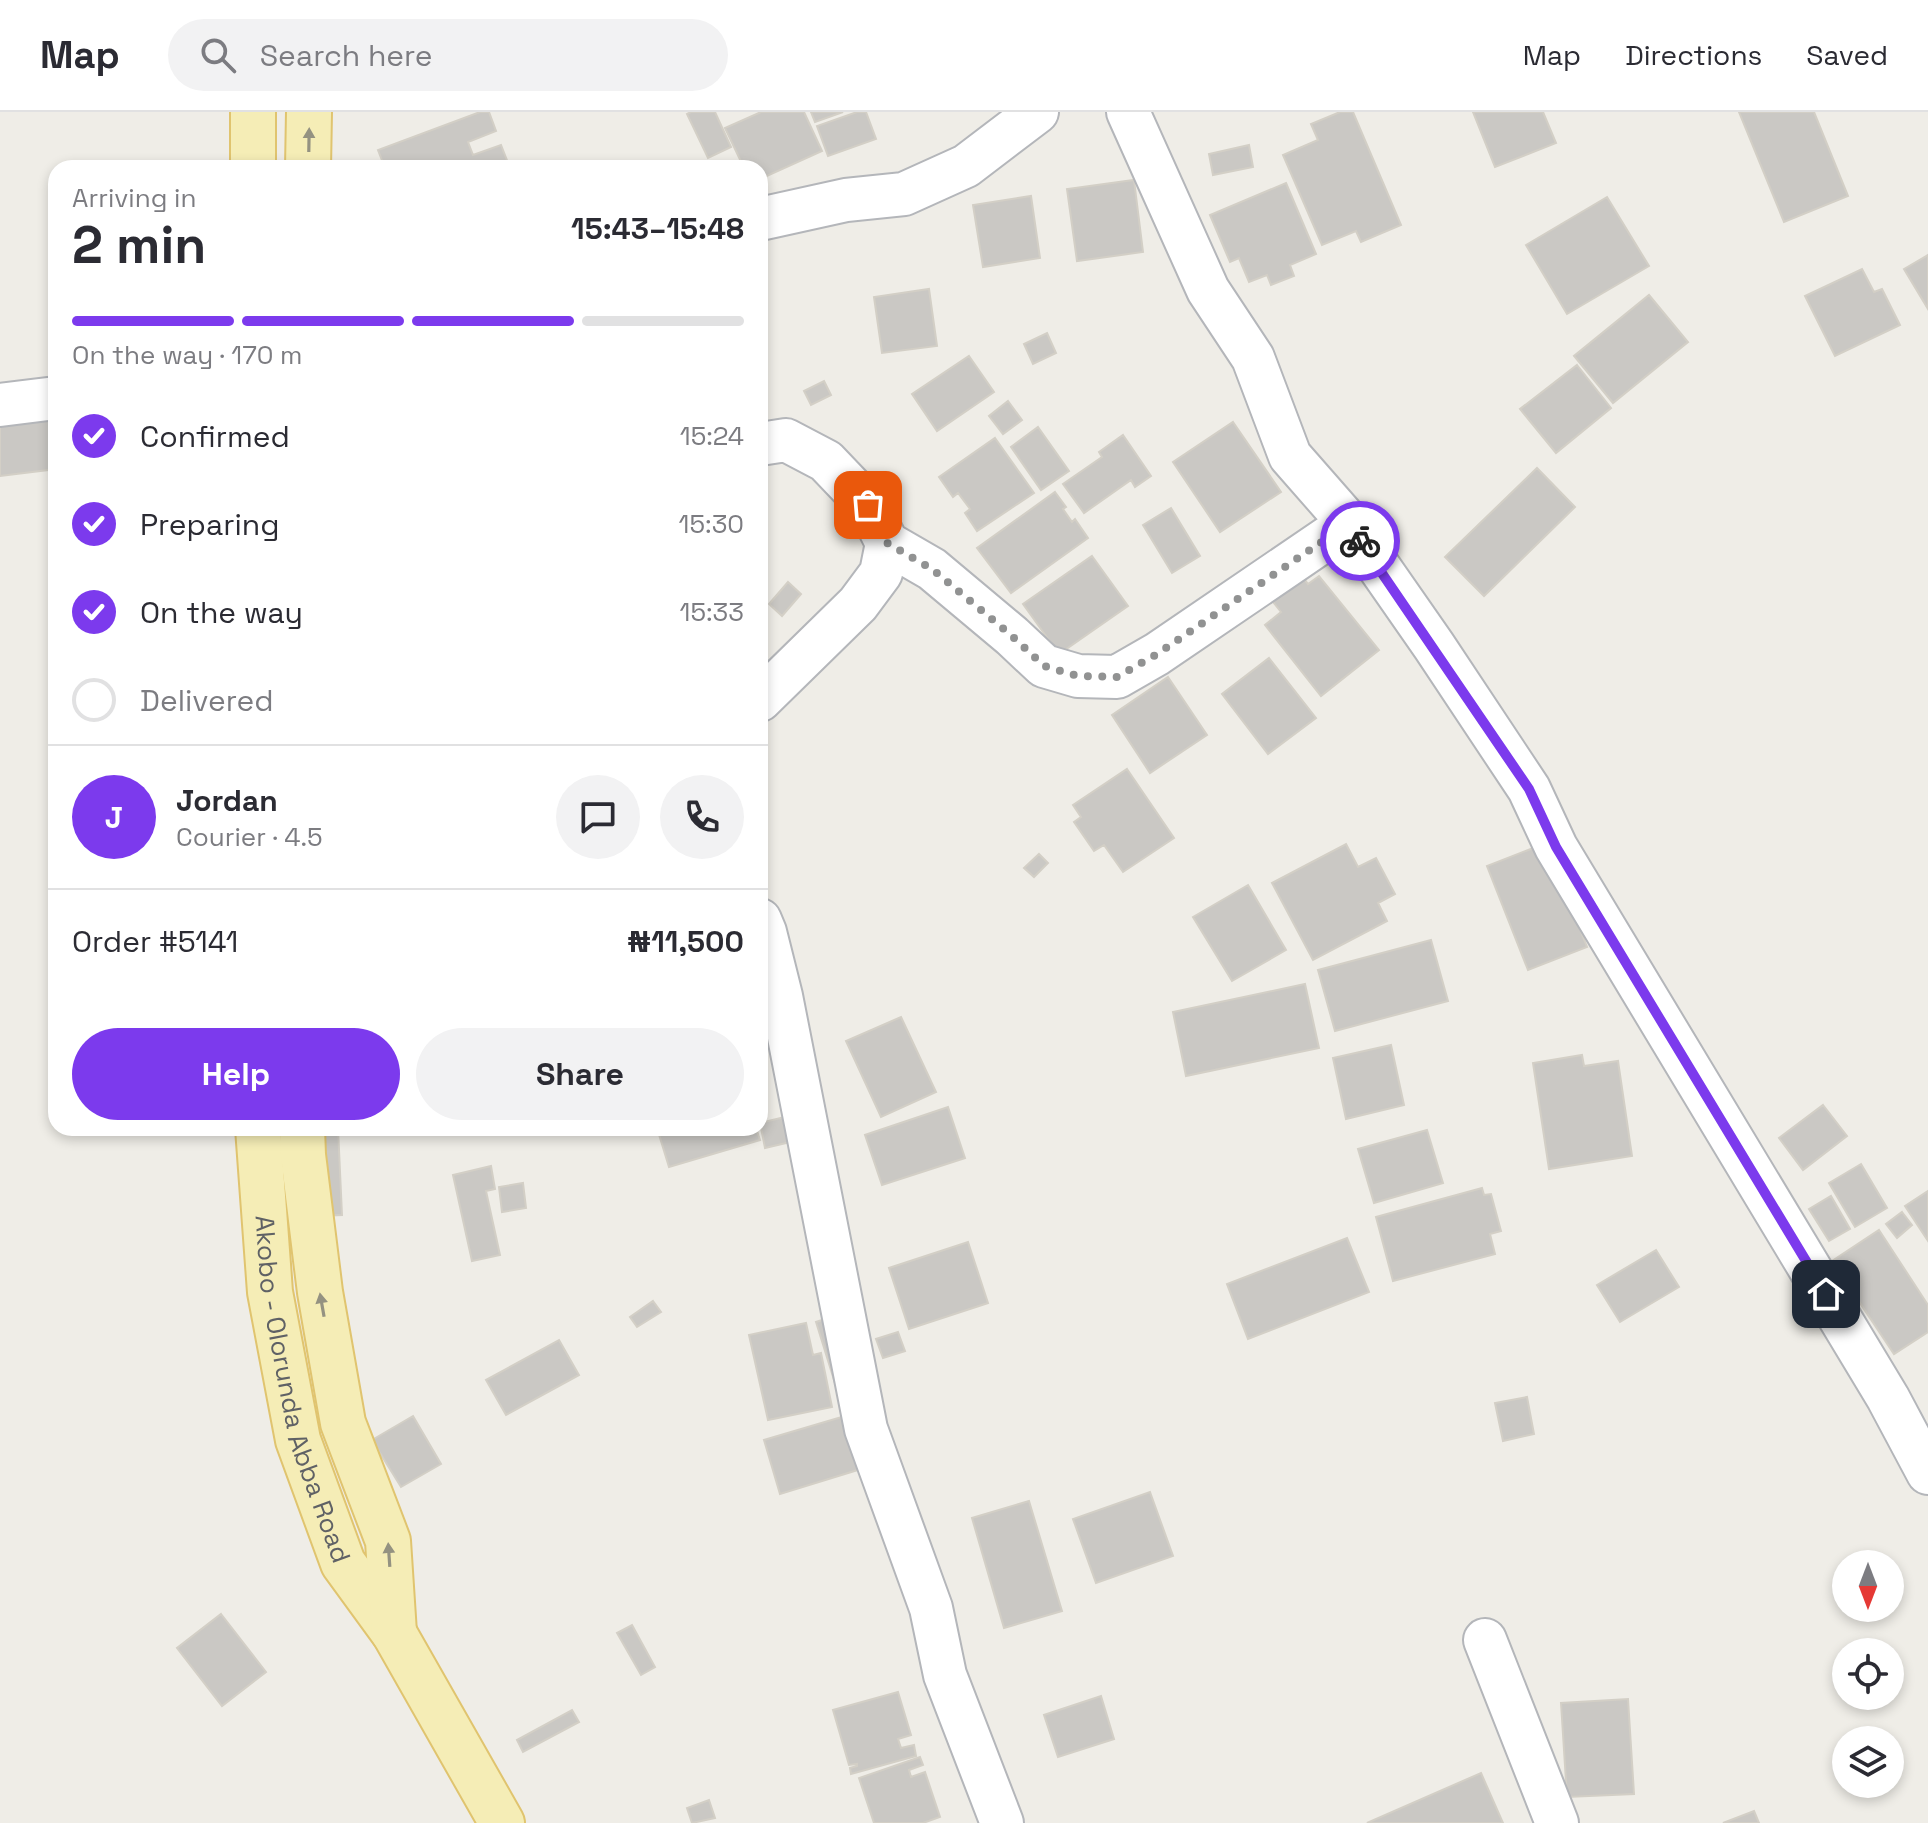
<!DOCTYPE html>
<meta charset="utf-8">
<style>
:root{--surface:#fff;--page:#f2f2f3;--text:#2b2b33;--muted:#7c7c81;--line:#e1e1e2;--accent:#7c3aed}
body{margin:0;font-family:"Space Grotesk",sans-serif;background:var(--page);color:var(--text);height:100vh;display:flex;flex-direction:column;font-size:30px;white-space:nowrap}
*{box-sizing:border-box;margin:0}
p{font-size:26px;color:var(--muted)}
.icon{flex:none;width:44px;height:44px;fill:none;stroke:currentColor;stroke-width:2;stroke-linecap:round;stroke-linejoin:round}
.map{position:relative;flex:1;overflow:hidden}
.side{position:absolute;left:48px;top:48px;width:720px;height:976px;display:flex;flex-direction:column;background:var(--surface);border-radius:24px;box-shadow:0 4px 12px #0003}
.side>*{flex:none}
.needle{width:52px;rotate:180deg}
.tools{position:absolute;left:1832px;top:1438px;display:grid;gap:16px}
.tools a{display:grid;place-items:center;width:72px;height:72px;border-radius:50%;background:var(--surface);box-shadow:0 4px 12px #0003;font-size:40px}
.pin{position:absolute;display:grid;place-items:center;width:68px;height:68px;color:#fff;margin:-34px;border-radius:16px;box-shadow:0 4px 12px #0006}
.courier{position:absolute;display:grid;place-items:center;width:80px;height:80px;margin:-40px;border:6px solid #7c3aed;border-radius:50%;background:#fff;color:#222;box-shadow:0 2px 10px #0007}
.headline em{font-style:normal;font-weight:700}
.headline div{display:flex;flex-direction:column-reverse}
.headline{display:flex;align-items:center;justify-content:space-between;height:136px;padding:0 24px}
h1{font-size:52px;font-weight:700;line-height:60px}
.bar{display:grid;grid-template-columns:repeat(4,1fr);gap:12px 8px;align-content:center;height:96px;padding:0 24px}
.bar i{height:10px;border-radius:6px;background:var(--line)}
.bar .current{background:var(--accent)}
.bar p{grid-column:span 4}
.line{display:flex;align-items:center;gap:20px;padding:0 24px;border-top:2px solid var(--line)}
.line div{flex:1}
.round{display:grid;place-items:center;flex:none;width:84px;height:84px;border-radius:42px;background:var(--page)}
ol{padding:0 24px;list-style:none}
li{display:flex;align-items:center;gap:24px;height:88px}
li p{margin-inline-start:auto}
li .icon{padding:8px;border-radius:50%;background:var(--accent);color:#fff;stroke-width:4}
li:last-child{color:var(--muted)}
li i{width:44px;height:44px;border:4px solid var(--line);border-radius:50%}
.button{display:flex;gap:16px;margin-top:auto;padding:16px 24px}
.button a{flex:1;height:92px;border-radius:48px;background:var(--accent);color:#fff;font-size:32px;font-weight:700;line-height:92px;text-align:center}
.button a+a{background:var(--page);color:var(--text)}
header{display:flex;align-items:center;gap:48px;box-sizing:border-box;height:112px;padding:0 40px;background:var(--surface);border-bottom:2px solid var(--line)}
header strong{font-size:38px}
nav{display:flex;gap:44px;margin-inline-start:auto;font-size:28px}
.search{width:560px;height:72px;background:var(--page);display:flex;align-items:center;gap:20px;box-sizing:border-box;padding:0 28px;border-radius:44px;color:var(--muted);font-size:30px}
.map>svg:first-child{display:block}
</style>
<header>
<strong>Map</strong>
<div class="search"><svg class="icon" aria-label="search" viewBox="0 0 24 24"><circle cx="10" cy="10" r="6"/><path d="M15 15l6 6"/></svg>Search here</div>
<nav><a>Map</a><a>Directions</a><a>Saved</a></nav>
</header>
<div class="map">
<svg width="1928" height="1711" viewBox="0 0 1928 1711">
<rect width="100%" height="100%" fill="#efede7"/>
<path fill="#cac8c4" stroke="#d3cfc6" stroke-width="2" d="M480 0H489L496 19 468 30 473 43 501 33 510 56H385L378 38Z
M691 0H715L731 35 708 46 687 2Z
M761 0H804L822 39 760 67V56H744L725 16Z
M811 0H843L815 10Z
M857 0H866L876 27 828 44 817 14Z
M1340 0H1353L1401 113 1361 130 1356 119 1322 133 1283 43 1318 28 1311 12Z
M1473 0H1543L1556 31 1495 55Z
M1739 0H1814L1848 84 1784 110Z
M1249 33 1253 55 1213 63 1209 42Z
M1134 68 1143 140 1077 149 1067 77Z
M1286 71 1316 142 1290 153 1294 164 1271 173 1267 163 1249 170 1239 146 1230 150 1210 103Z
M1031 84 1040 146 983 155 973 93Z
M1607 85 1649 154 1567 202 1526 133Z
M1928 143V197L1904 157Z
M1862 157 1874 180 1882 177 1900 213 1835 244 1805 184Z
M929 177 937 234 882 241 874 185Z
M1649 183 1688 230 1613 291 1574 244Z
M1047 221 1056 241 1033 252 1024 232Z
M969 244 994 280 937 319 912 282Z
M1577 253 1611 296 1556 341 1520 297Z
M824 269 831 283 811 293 804 279Z
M1008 289 1022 308 1003 322 989 304Z
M56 301V357L0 364V309Z
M1233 310 1281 380 1220 420 1173 350Z
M1038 315 1069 359 1041 378 1011 335Z
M1123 323 1151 364 1135 375 1131 368 1084 401 1063 372 1102 345 1099 340Z
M995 326 1034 381 977 419 965 401 970 397 958 381 953 385 939 365Z
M1537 356 1575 395 1484 484 1445 445Z
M1055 380 1066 395 1063 397 1072 410 1075 407 1088 426 1011 481 977 436Z
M1171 396 1200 444 1172 461 1143 413Z
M1092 444 1128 494 1059 542 1023 492Z
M1300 461 1308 472 1319 464 1379 538 1321 584 1265 513 1281 500 1269 485Z
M788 470 801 482 782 504 769 492Z
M1269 546 1316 606 1268 642 1222 582Z
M1168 565 1207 623 1150 661 1112 603Z
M1127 657 1174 726 1123 760 1104 733 1094 739 1074 710 1081 705 1073 693Z
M1546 731 1587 835 1528 858 1487 754Z
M1346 732 1358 755 1376 746 1395 782 1378 791 1387 809 1313 848 1272 771Z
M1039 742 1048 751 1034 765 1024 756Z
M1248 773 1286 838 1232 869 1193 805Z
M1431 828 1448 889 1335 919 1318 858Z
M1305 872 1319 936 1186 964 1173 900Z
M901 905 936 980 881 1005 846 929Z
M1391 933 1404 993 1346 1007 1333 946Z
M1582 943 1584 954 1618 949 1632 1044 1549 1057 1533 951Z
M1823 993 1847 1024 1803 1058 1779 1026Z
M948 995 965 1046 882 1073 865 1023Z
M793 1003 799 1028 765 1036 760 1011Z
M316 1016H338L342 1103 319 1104Z
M657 1016H756L760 1028 669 1055Z
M1427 1018 1443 1071 1374 1091 1358 1037Z
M1861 1052 1887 1096 1855 1115 1829 1071Z
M491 1054 495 1077 486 1079 500 1143 472 1149 453 1063Z
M523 1071 526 1096 502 1100 499 1075Z
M1482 1076 1484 1083 1491 1082 1501 1119 1490 1122 1495 1142 1393 1169 1376 1105Z
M1928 1079V1129L1905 1094Z
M1831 1084 1850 1117 1829 1129 1809 1097Z
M1902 1100 1912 1113 1897 1126 1886 1112Z
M1879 1118 1928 1193V1220L1894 1242 1832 1149Z
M1347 1126 1369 1180 1248 1227 1227 1172Z
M968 1130 988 1191 909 1217 889 1156Z
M1656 1138 1679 1175 1620 1210 1597 1173Z
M653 1189 661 1200 637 1215 630 1205Z
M834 1204 843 1297 816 1210Z
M806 1211 813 1243 821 1241 832 1295 768 1308 749 1223Z
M898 1220 905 1239 883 1246 876 1227Z
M559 1228 579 1263 506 1303 486 1268Z
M1527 1285 1534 1322 1503 1329 1495 1291Z
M413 1304 441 1352 401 1375 372 1328Z
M845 1304 861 1357 780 1382 764 1328Z
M1150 1380 1173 1444 1096 1471 1073 1407Z
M1029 1389 1062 1499 1004 1516 972 1406Z
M221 1502 266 1560 222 1594 177 1536Z
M632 1513 655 1555 641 1563 617 1521Z
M898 1580 911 1623 898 1627 901 1636 914 1633 916 1644 851 1662 850 1656 857 1654V1652L849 1653 833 1598Z
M1101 1584 1114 1627 1058 1645 1044 1603Z
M1628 1587 1634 1682 1567 1685 1561 1591Z
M572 1598 579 1610 523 1640 517 1628Z
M920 1645 923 1653 909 1658 911 1665 925 1660 940 1705 923 1711H874L859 1666Z
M1481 1661 1503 1711H1367Z
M709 1688 715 1706 692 1711 687 1696Z
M1754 1699 1759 1711H1723Z"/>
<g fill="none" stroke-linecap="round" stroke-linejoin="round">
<g stroke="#b4b6ba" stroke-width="46">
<path id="minor" d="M1128 0 1208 178 1253 246 1290 344 1347 409 1434 534 1529 677 1556 735 1888 1286 1928 1361
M760 107 846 88 904 82 966 54 1037 0
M0 293 56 286
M760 332 786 328 826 349 868 393 887 431 932 457 1012 524 1044 554 1078 564 1117 565 1157 542 1348 412
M760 588 858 492 881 461 887 431
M760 808 765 820 781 884 866 1317 931 1496 945 1563 1002 1711
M1485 1528 1557 1711"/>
</g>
<g stroke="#e0c46f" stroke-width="48">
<g id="major">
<path d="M253 0V56"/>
<path d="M308 56 309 0"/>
<path id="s1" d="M258 1016 270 1180 298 1328 343 1451 394 1521 502 1711"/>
<path d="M302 1016 303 1043 320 1180 343 1311 388 1429 394 1521"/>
</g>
</g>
<use href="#minor" stroke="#fff" stroke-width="42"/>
<use href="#major" stroke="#f5edb6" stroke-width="44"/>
</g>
<defs><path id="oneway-solid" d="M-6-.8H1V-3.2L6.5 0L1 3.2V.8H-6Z" transform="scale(2)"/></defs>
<g fill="#949281">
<use href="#oneway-solid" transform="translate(309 28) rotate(-89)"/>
<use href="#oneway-solid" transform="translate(322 1193) rotate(-100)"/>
<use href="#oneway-solid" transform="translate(389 1443) rotate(-94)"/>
</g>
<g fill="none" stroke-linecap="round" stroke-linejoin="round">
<path stroke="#919292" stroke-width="8" stroke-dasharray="0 14.4" d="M868 393 887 431 932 457 1012 524 1044 554 1078 564 1117 565 1157 542 1348 412 1360 429"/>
<path stroke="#7c3aed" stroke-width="10" d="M1360 429 1529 677 1556 735 1826 1182"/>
</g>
<g text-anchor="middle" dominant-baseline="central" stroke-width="8" stroke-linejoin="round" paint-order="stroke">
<g font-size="26" fill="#5f6165" stroke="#fff">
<text stroke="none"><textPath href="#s1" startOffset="266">Akobo - Olorunda Abba Road</textPath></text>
</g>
</g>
</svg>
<div class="tools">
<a><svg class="needle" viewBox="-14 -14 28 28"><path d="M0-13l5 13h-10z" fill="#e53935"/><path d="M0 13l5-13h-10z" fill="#7c7c81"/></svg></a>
<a><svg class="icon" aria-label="locate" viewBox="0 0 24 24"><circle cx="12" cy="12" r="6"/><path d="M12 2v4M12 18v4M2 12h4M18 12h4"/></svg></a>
<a><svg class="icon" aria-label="layers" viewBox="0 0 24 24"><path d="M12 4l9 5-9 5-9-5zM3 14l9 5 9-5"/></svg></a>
</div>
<div class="pin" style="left:868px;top:393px;background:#ea580c"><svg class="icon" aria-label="bag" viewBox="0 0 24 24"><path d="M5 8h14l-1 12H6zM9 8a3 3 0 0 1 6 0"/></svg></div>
<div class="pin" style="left:1826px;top:1182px;background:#1f2937"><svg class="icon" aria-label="home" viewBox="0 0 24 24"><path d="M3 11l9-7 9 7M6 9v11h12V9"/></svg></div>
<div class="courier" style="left:1360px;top:429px"><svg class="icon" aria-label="bike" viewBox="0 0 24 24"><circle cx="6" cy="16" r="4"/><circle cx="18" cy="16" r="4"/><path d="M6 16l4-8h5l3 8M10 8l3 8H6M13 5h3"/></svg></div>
<section class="side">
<div class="headline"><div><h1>2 min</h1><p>Arriving in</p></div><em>15:43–15:48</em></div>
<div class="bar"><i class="current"></i><i class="current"></i><i class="current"></i><i></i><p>On the way · 170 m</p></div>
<ol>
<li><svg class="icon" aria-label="check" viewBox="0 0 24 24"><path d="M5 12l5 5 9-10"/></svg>Confirmed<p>15:24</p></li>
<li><svg class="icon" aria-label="check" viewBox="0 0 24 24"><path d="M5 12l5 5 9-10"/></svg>Preparing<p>15:30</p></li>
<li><svg class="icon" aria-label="check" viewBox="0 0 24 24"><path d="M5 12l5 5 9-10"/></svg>On the way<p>15:33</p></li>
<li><i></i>Delivered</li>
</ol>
<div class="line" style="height:144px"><b class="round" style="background:var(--accent);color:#fff">J</b><div><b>Jordan</b><p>Courier · 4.5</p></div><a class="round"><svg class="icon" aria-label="chat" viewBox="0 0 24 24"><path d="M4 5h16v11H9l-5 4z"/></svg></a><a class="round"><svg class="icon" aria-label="phone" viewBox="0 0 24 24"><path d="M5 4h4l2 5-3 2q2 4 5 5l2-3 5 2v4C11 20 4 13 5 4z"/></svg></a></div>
<div class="line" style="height:104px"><div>Order #5141</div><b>₦11,500</b></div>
<div class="button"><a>Help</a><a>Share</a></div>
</section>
</div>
